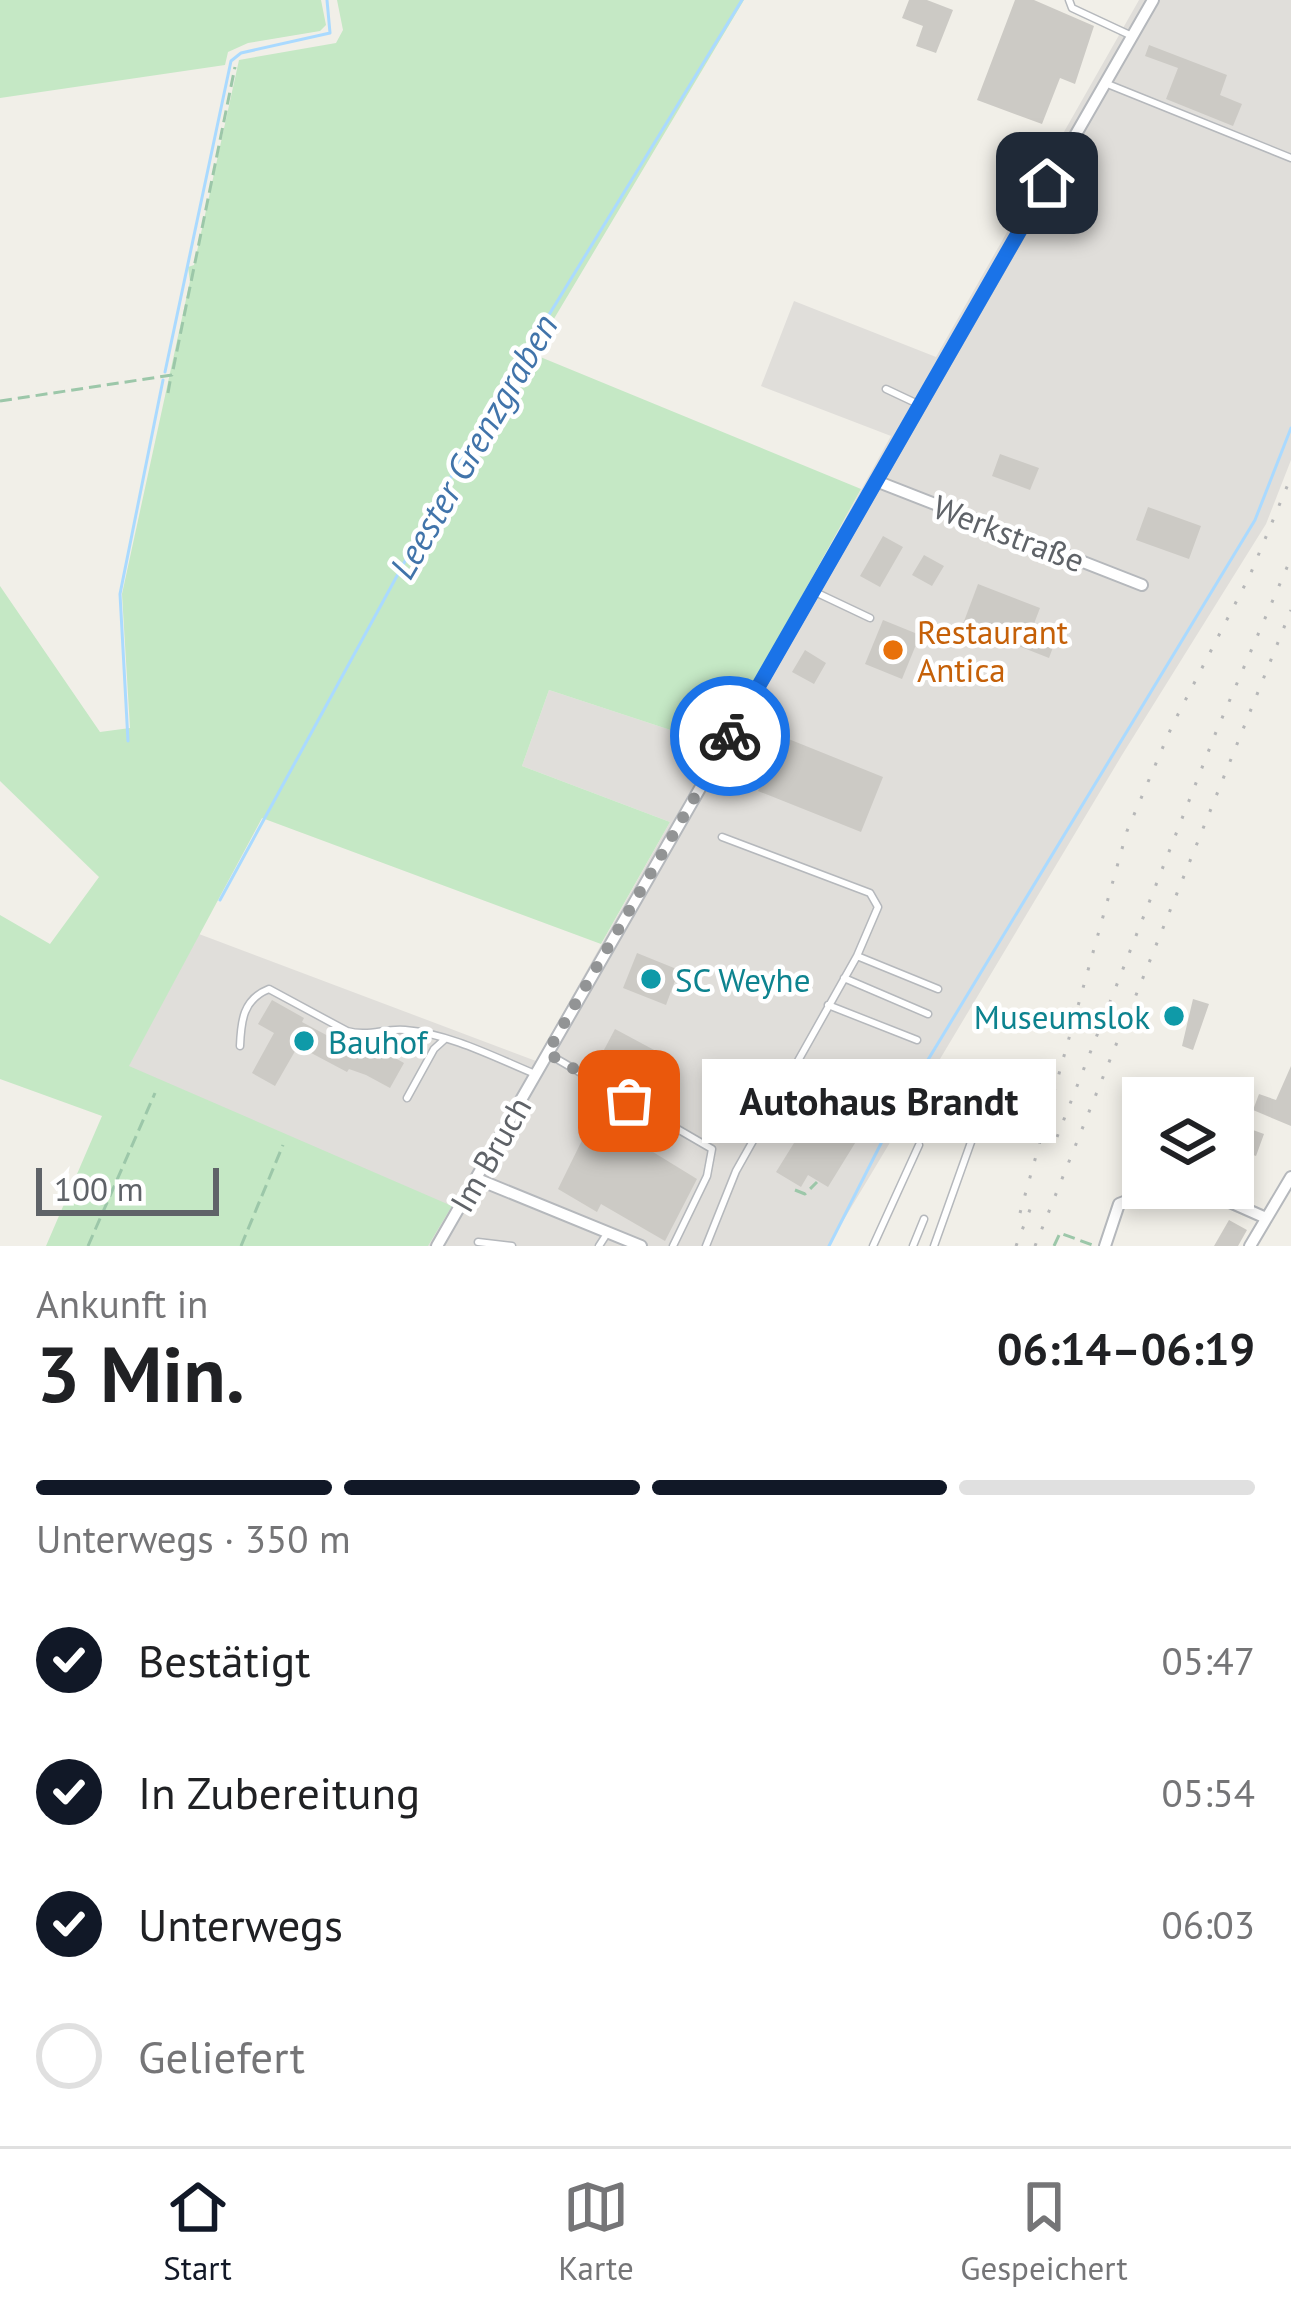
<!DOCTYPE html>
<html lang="de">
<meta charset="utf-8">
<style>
:root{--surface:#fff;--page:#f6f6f6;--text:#202124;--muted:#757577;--line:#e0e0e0;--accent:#111827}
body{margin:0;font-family:"PT Sans",sans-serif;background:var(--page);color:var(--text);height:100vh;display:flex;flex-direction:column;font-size:45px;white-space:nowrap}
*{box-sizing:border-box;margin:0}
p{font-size:39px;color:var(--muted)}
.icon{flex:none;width:66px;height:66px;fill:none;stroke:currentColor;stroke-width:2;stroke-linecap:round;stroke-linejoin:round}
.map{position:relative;height:1246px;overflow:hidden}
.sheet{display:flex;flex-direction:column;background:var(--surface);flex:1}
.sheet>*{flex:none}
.fabs{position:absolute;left:1122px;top:1077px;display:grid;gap:24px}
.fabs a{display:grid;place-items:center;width:132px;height:132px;border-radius:0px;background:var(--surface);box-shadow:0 6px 18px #0003;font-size:60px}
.scale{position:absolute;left:36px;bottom:30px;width:183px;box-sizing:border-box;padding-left:12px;border:6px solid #5f6368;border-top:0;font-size:33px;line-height:42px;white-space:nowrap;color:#5f6368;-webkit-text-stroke:9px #fff;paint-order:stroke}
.pin{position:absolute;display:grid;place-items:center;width:102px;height:102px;color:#fff;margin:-51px;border-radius:24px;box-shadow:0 6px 18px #0006}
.courier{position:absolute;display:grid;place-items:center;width:120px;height:120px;margin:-60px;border:9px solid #1a73e8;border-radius:50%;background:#fff;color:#222;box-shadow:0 3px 15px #0007}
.bubble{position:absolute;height:84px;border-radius:0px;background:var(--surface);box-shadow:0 6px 18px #0003;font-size:39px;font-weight:700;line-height:84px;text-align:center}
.overview em{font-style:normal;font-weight:700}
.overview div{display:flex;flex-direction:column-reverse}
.overview{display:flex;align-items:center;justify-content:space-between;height:204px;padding:0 36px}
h1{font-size:78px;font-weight:700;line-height:90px}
.bar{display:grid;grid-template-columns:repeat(4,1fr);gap:18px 12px;align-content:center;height:144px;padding:0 36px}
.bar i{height:15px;border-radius:9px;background:var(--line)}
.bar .current{background:var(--accent)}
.bar p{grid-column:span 4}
ol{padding:0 36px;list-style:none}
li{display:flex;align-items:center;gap:36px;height:132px}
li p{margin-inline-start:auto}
li .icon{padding:12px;border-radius:50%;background:var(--accent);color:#fff;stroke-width:4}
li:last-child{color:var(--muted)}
li i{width:66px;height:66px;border:6px solid var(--line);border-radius:50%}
.tab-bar{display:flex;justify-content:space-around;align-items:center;height:168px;border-top:3px solid var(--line);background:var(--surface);font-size:33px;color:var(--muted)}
.tab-bar a{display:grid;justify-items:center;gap:6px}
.tab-bar .current{color:var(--accent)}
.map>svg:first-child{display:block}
</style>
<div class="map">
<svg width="1291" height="1246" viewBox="0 0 1291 1246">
<rect width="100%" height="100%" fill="#f1efe8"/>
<path fill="#e0deda" d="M1139 0H1291V460L1266 524 1122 755 828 1246H428L451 1207 128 1067 199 934 536 1061 670 822 522 766 549 690 719 746 891 436 761 386 794 301 936 357Z"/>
<path fill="#c5e8c5" d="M0 0H321L326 25 320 31 248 43 228 52 225 65 0 98Z
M337 0H744L533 354 861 489 719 746 549 690 522 766 670 822 601 944 262 818 129 1066 452 1206 428 1246H46L102 1116 0 1079V915L50 944 99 877 0 781V586L100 732 130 728 122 594 190 281 188 267 194 265 239 60 336 43 343 30Z"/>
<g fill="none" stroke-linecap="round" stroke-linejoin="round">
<path stroke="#aadaff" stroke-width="3" d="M165 372 231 61 241 53 330 33 327 0
M128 741 120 594 163 380
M220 900 463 455 742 0
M829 1246 900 1106 1255 520 1291 428"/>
</g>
<path fill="#cccac5" d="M909 0H927L953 10 936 53 916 46 923 26 902 18Z
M1015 0H1034L1094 26 1075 84 1060 78 1042 124 977 100Z
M1149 45 1227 75 1220 95 1242 104 1233 126 1166 99 1178 68 1145 56Z
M1000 454 1039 468 1030 490 992 476Z
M1148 507 1201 526 1189 559 1136 540Z
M883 536 903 547 880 587 860 576Z
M924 555 944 566 932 586 912 575Z
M978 584 1040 608 1032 629 1056 639 1049 658 963 624Z
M883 620 920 635 902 679 865 664Z
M805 650 826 663 814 684 792 672Z
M786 738 883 777 861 832 758 791Z
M637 953 679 970 666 1005 623 988Z
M1193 999 1209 1004 1193 1050 1182 1046Z
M272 1000 304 1018 302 1022 358 1052 360 1049 374 1057 379 1049 404 1063 390 1088 366 1075 349 1069 347 1072 298 1046 275 1086 252 1073 274 1033 258 1024Z
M615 1029 669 1058 658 1078 642 1093 596 1065Z
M1291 1066V1126L1253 1110 1259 1094 1276 1100Z
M811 1088 868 1122 828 1187 808 1175 801 1187 776 1172 794 1143 782 1136Z
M605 1114 641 1135 649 1121 665 1131 653 1152 697 1179 665 1241 601 1204 597 1212 558 1189 593 1118 601 1122Z
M1242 1126 1264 1134 1256 1156 1234 1148Z
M1229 1220 1247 1230 1238 1246H1214Z"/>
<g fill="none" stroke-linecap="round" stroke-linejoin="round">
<g stroke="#b5b8bc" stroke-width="9">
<path id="lane" d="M1069 0 1072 8 1132 36
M1105 83 1291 158
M886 389 920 405
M813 591 870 618
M857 956 938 989
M844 978 928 1014
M828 1005 917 1040
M240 1046C241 1021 243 999 269 989L347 1031C368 1037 385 1028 405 1030 450 1034 494 1057 535 1074
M550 1055 712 1149 707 1176 673 1246
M407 1098 434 1049 445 1039
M478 1242 512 1246
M599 1246 608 1232
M706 1246 736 1171 857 956 878 907 870 893 722 837
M873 1246 919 1145
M913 1246 924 1219
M934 1246 981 1114"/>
</g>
<g stroke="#b5b8bc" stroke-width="14">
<path id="street" d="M876 481 1142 585
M477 1179 641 1246
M437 1246 1153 0
M1105 1246 1119 1204 1134 1198 1214 1195 1266 1218
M1250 1246 1291 1177"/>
</g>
<path stroke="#9cc7a9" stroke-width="3" stroke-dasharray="12 6" stroke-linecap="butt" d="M168 393 171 376
M0 401 172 375 235 67
M795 1190 805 1194 817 1182
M88 1246 155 1093
M241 1246 283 1145
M1054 1246 1060 1233 1095 1246"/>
<use href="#lane" stroke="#fff" stroke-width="6"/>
<use href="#street" stroke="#fff" stroke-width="10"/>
<path stroke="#b6b7b8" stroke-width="3" stroke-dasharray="3 15" stroke-linecap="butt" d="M1057 1137 1216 732 1291 558
M1020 1213 1127 831 1172 726 1250 575 1291 477
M1016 1246 1034 1199
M1035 1246 1291 610"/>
</g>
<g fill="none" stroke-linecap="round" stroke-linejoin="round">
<path stroke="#929495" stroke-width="12" stroke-dasharray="0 21.6" d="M629 1101 547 1053 730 736"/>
<path stroke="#1a73e8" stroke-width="15" d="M730 736 1047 183"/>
</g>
<circle fill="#e8710a" stroke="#fff" stroke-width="4.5" cx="893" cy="650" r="12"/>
<g fill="#0f9aa8" stroke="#fff" stroke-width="4.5">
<circle cx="651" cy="979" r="12"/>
<circle cx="1174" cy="1016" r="12"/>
<circle cx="304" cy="1041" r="12"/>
</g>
<g text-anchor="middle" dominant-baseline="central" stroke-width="9" stroke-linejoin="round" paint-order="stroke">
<g font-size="33" fill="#5f6368" stroke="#fff">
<text transform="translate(1009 533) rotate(21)">Werkstraße</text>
<text transform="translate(490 1154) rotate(-60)">Im Bruch</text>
</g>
<g font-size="33" fill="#c56008" stroke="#fff" text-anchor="start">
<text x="917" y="631">Restaurant<tspan x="917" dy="38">Antica</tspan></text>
</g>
<g font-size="33" fill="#0d838f" stroke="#fff" text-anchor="start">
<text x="675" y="979">SC Weyhe</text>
<text x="1150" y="1016" text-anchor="end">Museumslok</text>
<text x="328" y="1041">Bauhof</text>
</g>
<g font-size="36" font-style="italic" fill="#4174aa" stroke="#fff">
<text transform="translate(473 446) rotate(-60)">Leester Grenzgraben</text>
</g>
</g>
</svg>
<div class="fabs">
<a><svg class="icon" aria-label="layers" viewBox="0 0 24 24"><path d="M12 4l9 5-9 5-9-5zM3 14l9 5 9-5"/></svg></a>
</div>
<div class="scale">100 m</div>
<div class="pin" style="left:629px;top:1101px;background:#ea580c"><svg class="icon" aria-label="bag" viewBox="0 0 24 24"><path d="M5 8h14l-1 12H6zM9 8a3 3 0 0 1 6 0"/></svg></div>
<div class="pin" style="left:1047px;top:183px;background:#1f2937"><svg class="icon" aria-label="home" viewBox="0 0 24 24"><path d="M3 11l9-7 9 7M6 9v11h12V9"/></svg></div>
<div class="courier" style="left:730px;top:736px"><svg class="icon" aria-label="bike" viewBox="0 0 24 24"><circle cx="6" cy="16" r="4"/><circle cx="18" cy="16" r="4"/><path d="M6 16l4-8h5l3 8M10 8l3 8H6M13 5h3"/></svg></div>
<div class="bubble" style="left:702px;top:1059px;width:354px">Autohaus Brandt</div>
</div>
<section class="sheet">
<div class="overview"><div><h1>3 Min.</h1><p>Ankunft in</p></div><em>06:14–06:19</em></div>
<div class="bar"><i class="current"></i><i class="current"></i><i class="current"></i><i></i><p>Unterwegs · 350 m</p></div>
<ol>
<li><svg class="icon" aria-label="check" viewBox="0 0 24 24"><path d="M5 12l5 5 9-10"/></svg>Bestätigt<p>05:47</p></li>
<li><svg class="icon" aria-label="check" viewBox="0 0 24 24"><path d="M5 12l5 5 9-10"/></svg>In Zubereitung<p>05:54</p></li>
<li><svg class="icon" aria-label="check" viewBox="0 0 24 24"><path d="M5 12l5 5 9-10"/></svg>Unterwegs<p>06:03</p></li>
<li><i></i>Geliefert</li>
</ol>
</section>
<nav class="tab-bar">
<a class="current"><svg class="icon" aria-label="home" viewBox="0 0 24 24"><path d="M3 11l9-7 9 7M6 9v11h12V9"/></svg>Start</a>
<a><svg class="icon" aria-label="map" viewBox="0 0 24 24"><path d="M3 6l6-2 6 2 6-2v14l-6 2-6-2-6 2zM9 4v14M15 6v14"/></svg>Karte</a>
<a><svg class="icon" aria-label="saved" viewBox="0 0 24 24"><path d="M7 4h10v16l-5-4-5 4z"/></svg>Gespeichert</a>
</nav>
